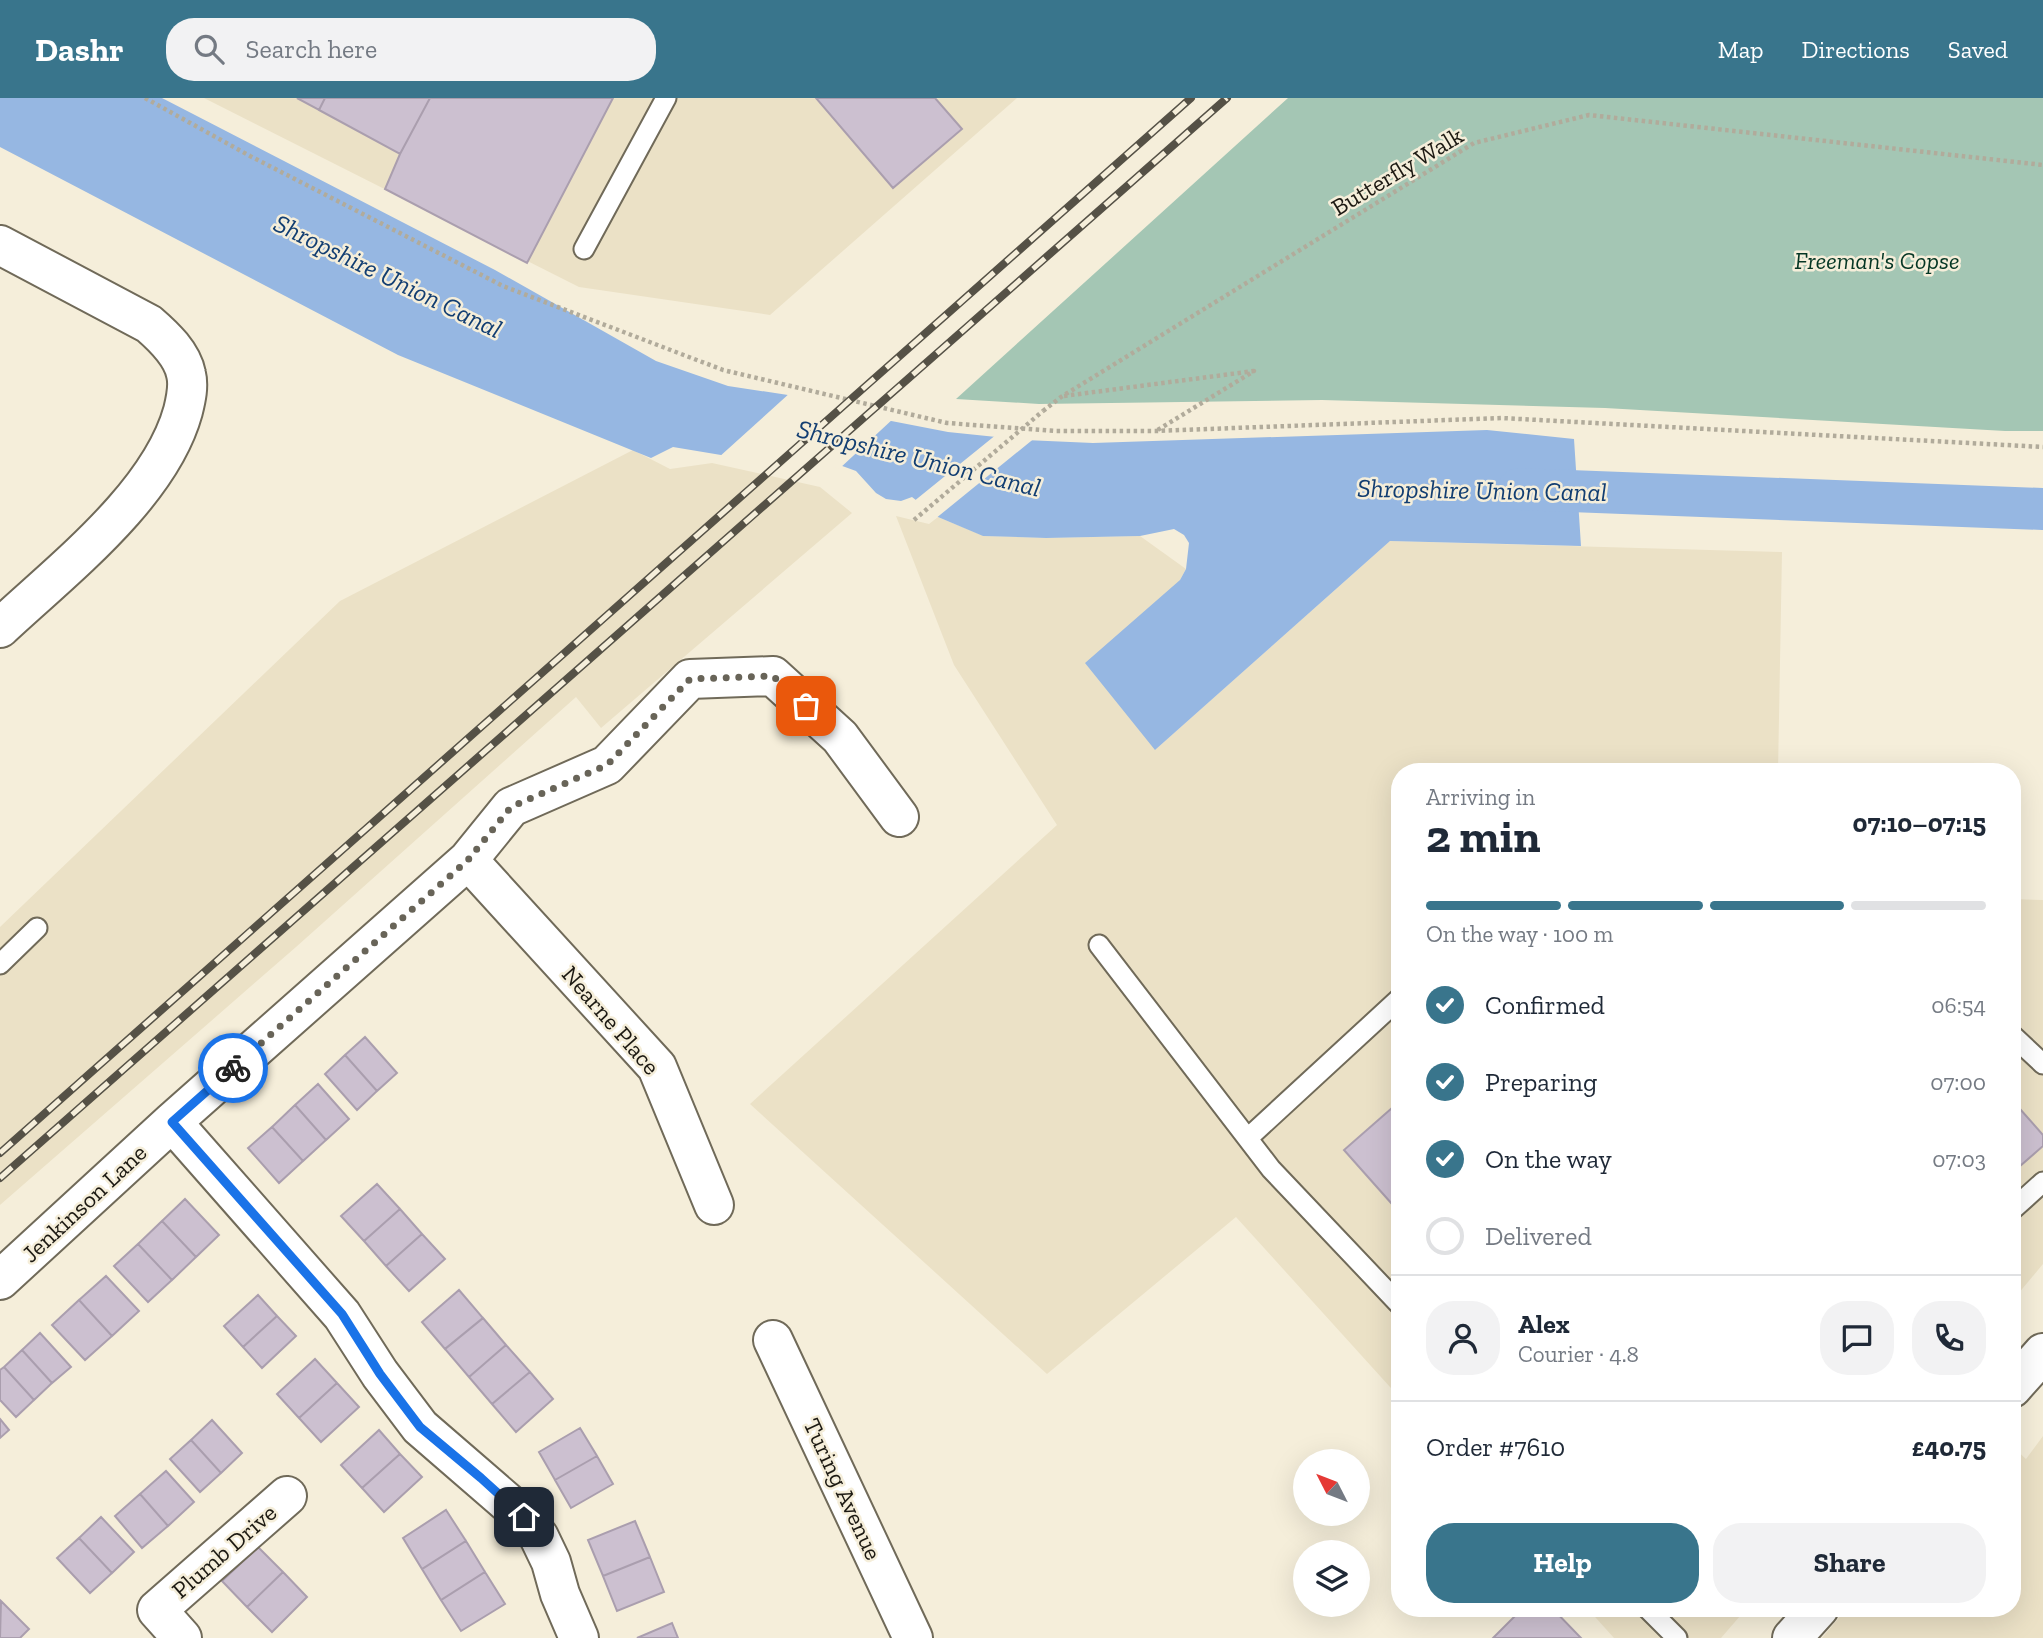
<!DOCTYPE html>
<meta charset="utf-8">
<style>
:root{--surface:#fff;--page:#f2f2f3;--text:#1f2937;--muted:#747a83;--line:#e0e1e3;--accent:#39758c}
body{margin:0;font-family:"Zilla Slab",serif;background:var(--page);color:var(--text);height:100vh;display:flex;flex-direction:column;font-size:26px;white-space:nowrap}
*{box-sizing:border-box;margin:0}
p{font-size:23px;color:var(--muted)}
.icon{flex:none;width:38px;height:38px;fill:none;stroke:currentColor;stroke-width:2;stroke-linecap:round;stroke-linejoin:round}
.map{position:relative;flex:1;overflow:hidden}
.side{position:absolute;left:1391px;top:665px;width:630px;height:854px;display:flex;flex-direction:column;background:var(--surface);border-radius:28px;box-shadow:0 7px 28px #0002}
.side>*{flex:none}
.needle{width:46px;rotate:312deg}
.tools{position:absolute;left:1293px;top:1351px;display:grid;gap:14px}
.tools a{display:grid;place-items:center;width:77px;height:77px;border-radius:50%;background:var(--surface);box-shadow:0 7px 28px #0002;font-size:35px}
.pin{position:absolute;display:grid;place-items:center;width:60px;height:60px;color:#fff;margin:-30px;border-radius:14px;box-shadow:0 4px 10px #0006}
.courier{position:absolute;display:grid;place-items:center;width:70px;height:70px;margin:-35px;border:5px solid #1a73e8;border-radius:50%;background:#fff;color:#222;box-shadow:0 2px 9px #0007}
.head em{font-style:normal;font-weight:800}
.head div{display:flex;flex-direction:column-reverse}
.head{display:flex;align-items:center;justify-content:space-between;height:119px;padding:0 35px}
h1{font-size:46px;font-weight:800;line-height:52px}
.bar{display:grid;grid-template-columns:repeat(4,1fr);gap:10px 7px;align-content:center;height:84px;padding:0 35px}
.bar i{height:9px;border-radius:5px;background:var(--line)}
.bar .on{background:var(--accent)}
.bar p{grid-column:span 4}
.line{display:flex;align-items:center;gap:18px;padding:0 35px;border-top:2px solid var(--line)}
.line div{flex:1}
.round{display:grid;place-items:center;flex:none;width:74px;height:74px;border-radius:28px;background:var(--page)}
ol{padding:0 35px;list-style:none}
li{display:flex;align-items:center;gap:21px;height:77px}
li p{margin-inline-start:auto}
li .icon{padding:7px;border-radius:50%;background:var(--accent);color:#fff;stroke-width:4}
li:last-child{color:var(--muted)}
li i{width:38px;height:38px;border:4px solid var(--line);border-radius:50%}
.primary-button{display:flex;gap:14px;margin-top:auto;padding:14px 35px}
.primary-button a{flex:1;height:80px;border-radius:28px;background:var(--accent);color:#fff;font-size:28px;font-weight:800;line-height:80px;text-align:center}
.primary-button a+a{background:var(--page);color:var(--text)}
header{display:flex;align-items:center;gap:42px;box-sizing:border-box;height:98px;padding:0 35px;background:var(--accent);color:#fff}
header strong{font-size:33px}
nav{display:flex;gap:38px;margin-inline-start:auto;font-size:24px}
.search{width:490px;height:63px;background:var(--page);display:flex;align-items:center;gap:18px;box-sizing:border-box;padding:0 24px;border-radius:28px;color:var(--muted);font-size:26px}
.map>svg:first-child{display:block}
</style>
<header>
<strong>Dashr</strong>
<div class="search"><svg class="icon" aria-label="search" viewBox="0 0 24 24"><circle cx="10" cy="10" r="6"/><path d="M15 15l6 6"/></svg>Search here</div>
<nav><a>Map</a><a>Directions</a><a>Saved</a></nav>
</header>
<div class="map">
<svg width="2043" height="1540" viewBox="0 0 2043 1540">
<rect width="100%" height="100%" fill="#f5eeda"/>
<path fill="#ebe1c6" d="M204 0H1017L770 217 579 189Z
M633 352 670 371 712 365 820 389 852 415 601 630 576 599 296 849 0 1107V829L340 503Z
M896 418 929 426 938 419 984 438 1046 440 1140 438 1186 471 1180 482 1155 652 1390 443 1782 454 1778 674H1400V1300L1236 1119 1047 1276 750 1006 1057 727 954 567Z
M2012 801 2043 802V1166L2013 1202Z
M2043 1338V1540H1822L1847 1510H2012L2013 1349 2026 1361Z
M1587 1510H1747L1721 1540H1614Z"/>
<path fill="#a4c6b4" d="M1288 0H2043V333H2005L1605 310 1322 302 1039 306 956 301Z"/>
<path fill="#96b7e2" d="M0 0H162L495 172 656 263 728 288 788 297 881 321 948 334 1025 342 1093 345 1487 332 1574 341 1581 448 1390 443 1155 652 1085 565 1180 482 1186 471 1189 445 1184 437 1174 431 1140 438 1046 440 983 438 938 419 912 399 901 403 886 401 876 395 856 373 834 365 721 357 673 349 651 360 398 257 0 49Z"/>
<path fill="#f5eeda" d="M791 294 882 317 894 320 839 371 833 369 718 360Z
M997 336 1036 339 935 421 913 404Z"/>
<g fill="none" stroke-linecap="round" stroke-linejoin="round">
<path stroke="#96b7e2" stroke-width="42" d="M1519 391 2043 411"/>
</g>
<path fill="#ccc0d0" stroke="#aa9eae" stroke-width="2" d="M297 0H325L319 12Z
M325 0H430L400 56 319 12Z
M430 0H613L527 165 385 91 400 56Z
M816 0H935L962 31 893 90Z
M365 939 397 975 377 993 345 957Z
M345 957 377 993 357 1012 325 976Z
M318 986 349 1021 326 1042 295 1007Z
M2012 1002 2043 1037V1048L2012 1075Z
M1400 1003V1115L1344 1052Z
M295 1007 326 1042 303 1063 272 1029Z
M272 1029 303 1063 279 1085 248 1050Z
M377 1086 400 1111 364 1143 341 1118Z
M185 1101 219 1137 196 1159 162 1123Z
M400 1111 422 1136 386 1168 364 1143Z
M162 1123 196 1159 172 1182 138 1146Z
M422 1136 445 1161 409 1193 386 1168Z
M138 1146 172 1182 148 1204 114 1168Z
M106 1178 139 1213 112 1238 79 1202Z
M459 1192 483 1220 445 1251 422 1224Z
M258 1197 277 1218 243 1249 224 1228Z
M79 1202 112 1238 85 1262 52 1227Z
M277 1218 296 1238 262 1270 243 1249Z
M483 1220 506 1247 469 1279 445 1251Z
M40 1235 71 1269 52 1285 22 1252Z
M506 1247 530 1274 492 1306 469 1279Z
M22 1252 52 1285 34 1302 4 1269Z
M315 1261 337 1285 299 1320 277 1296Z
M4 1269 34 1302 16 1319 0 1302V1272Z
M530 1274 553 1301 516 1334 492 1306Z
M337 1285 359 1309 321 1344 299 1320Z
M0 1321 9 1332 0 1340Z
M212 1322 242 1355 221 1375 191 1342Z
M580 1330 597 1358 555 1382 539 1354Z
M379 1332 400 1356 362 1390 341 1367Z
M191 1342 221 1375 200 1394 170 1361Z
M400 1356 422 1379 384 1414 362 1390Z
M597 1358 613 1386 571 1410 555 1382Z
M166 1373 194 1404 168 1428 140 1396Z
M140 1396 168 1428 142 1450 115 1418Z
M446 1412 466 1443 422 1471 403 1440Z
M101 1419 134 1454 112 1475 79 1440Z
M635 1423 650 1459 603 1478 588 1442Z
M79 1440 112 1475 90 1495 57 1460Z
M466 1443 485 1474 441 1502 422 1471Z
M258 1449 283 1474 247 1509 222 1483Z
M650 1459 664 1494 617 1513 603 1478Z
M283 1474 307 1499 272 1534 247 1509Z
M485 1474 505 1506 461 1533 441 1502Z
M1 1503 29 1531 20 1540H0Z
M1523 1510H1552L1581 1540H1493Z
M672 1525 678 1540H637Z"/>
<g fill="none" stroke-linecap="round" stroke-linejoin="round">
<g stroke="#706a59" stroke-width="23">
<path id="lane" d="M584 151 666 0
M1099 847 1271 1071 1400 1207
M0 866 37 830
M2012 937 2043 966
M1248 1040 1400 900
M2012 1112 2043 1084
M1647 1510 1677 1540"/>
</g>
<g stroke="#706a59" stroke-width="42">
<path id="street" d="M0 147 149 226C164 239 182 256 186 276 189 288 186 301 183 313 160 397 62 472 0 530
M468 762 657 969 714 1107
M172 1024 342 1217 380 1276 420 1329 524 1419 539 1439 551 1464 560 1496 579 1540
M0 1182 172 1024 468 762 511 709 607 667 690 581 773 578 840 639 899 719
M773 1242 913 1540
M2012 1290 2043 1255
M182 1540 157 1512 287 1398
M1792 1540 1819 1510"/>
</g>
<path stroke="#b1ab9b" stroke-width="4.5" stroke-dasharray="3.5 3.5" stroke-linecap="butt" d="M145 0 250 58 503 188 723 272 947 325 1056 333H1155L1501 320 2043 349
M1064 298 1254 273 1156 333
M1043 313 1061 299 1474 45 1589 17 2043 67"/>
<use href="#lane" stroke="#fff" stroke-width="19"/>
<use href="#street" stroke="#fff" stroke-width="38"/>
<g stroke="#555146" stroke-width="8">
<path id="rail" d="M0 1055 1191 0
M0 1080 1227 0"/>
</g>
<use href="#rail" stroke="#f5eeda" stroke-width="5" stroke-dasharray="16" stroke-linecap="butt"/>
<path stroke="#b1ab9b" stroke-width="4.5" stroke-dasharray="3.5 3.5" stroke-linecap="butt" d="M914 422 1043 313"/>
</g>
<g fill="none" stroke-linecap="round" stroke-linejoin="round">
<path stroke="#686458" stroke-width="7" stroke-dasharray="0 12.6" d="M233 970 468 762 511 709 607 667 690 581 773 578 806 608"/>
<path stroke="#1a73e8" stroke-width="9" d="M233 970 172 1024 342 1216 380 1276 420 1329 481 1380 524 1419"/>
</g>
<g text-anchor="middle" dominant-baseline="central" stroke-width="5" stroke-linejoin="round" paint-order="stroke">
<g font-size="24" fill="#1c1912" stroke="#f5eeda">
<text transform="translate(1397 73) rotate(-31)">Butterfly Walk</text>
<text transform="translate(611 922) rotate(49)">Nearne Place</text>
<text transform="translate(84 1105) rotate(-43)">Jenkinson Lane</text>
<text transform="translate(843 1391) rotate(65)">Turing Avenue</text>
<text transform="translate(224 1453) rotate(-41)">Plumb Drive</text>
</g>
<g font-size="24" font-style="italic" fill="#043624" stroke="#f5eeda">
<text x="1877" y="162">Freeman's Copse</text>
</g>
<g font-size="26" font-style="italic" fill="#123e72" stroke="#f5eeda">
<text transform="translate(388 178) rotate(26)">Shropshire Union Canal</text>
<text transform="translate(919 360) rotate(14)">Shropshire Union Canal</text>
<text transform="translate(1482 392) rotate(1)">Shropshire Union Canal</text>
</g>
</g>
</svg>
<div class="tools">
<a><svg class="needle" viewBox="-14 -14 28 28"><path d="M0-13l5 13h-10z" fill="#e53935"/><path d="M0 13l5-13h-10z" fill="#747a83"/></svg></a>
<a><svg class="icon" aria-label="layers" viewBox="0 0 24 24"><path d="M12 4l9 5-9 5-9-5zM3 14l9 5 9-5"/></svg></a>
</div>
<div class="pin" style="left:806px;top:608px;background:#ea580c"><svg class="icon" aria-label="bag" viewBox="0 0 24 24"><path d="M5 8h14l-1 12H6zM9 8a3 3 0 0 1 6 0"/></svg></div>
<div class="pin" style="left:524px;top:1419px;background:#1f2937"><svg class="icon" aria-label="home" viewBox="0 0 24 24"><path d="M3 11l9-7 9 7M6 9v11h12V9"/></svg></div>
<div class="courier" style="left:233px;top:970px"><svg class="icon" aria-label="bike" viewBox="0 0 24 24"><circle cx="6" cy="16" r="4"/><circle cx="18" cy="16" r="4"/><path d="M6 16l4-8h5l3 8M10 8l3 8H6M13 5h3"/></svg></div>
<section class="side">
<div class="head"><div><h1>2 min</h1><p>Arriving in</p></div><em>07:10–07:15</em></div>
<div class="bar"><i class="on"></i><i class="on"></i><i class="on"></i><i></i><p>On the way · 100 m</p></div>
<ol>
<li><svg class="icon" aria-label="check" viewBox="0 0 24 24"><path d="M5 12l5 5 9-10"/></svg>Confirmed<p>06:54</p></li>
<li><svg class="icon" aria-label="check" viewBox="0 0 24 24"><path d="M5 12l5 5 9-10"/></svg>Preparing<p>07:00</p></li>
<li><svg class="icon" aria-label="check" viewBox="0 0 24 24"><path d="M5 12l5 5 9-10"/></svg>On the way<p>07:03</p></li>
<li><i></i>Delivered</li>
</ol>
<div class="line" style="height:126px"><a class="round"><svg class="icon" aria-label="person" viewBox="0 0 24 24"><circle cx="12" cy="8" r="4"/><path d="M4 21q1-7 8-7t8 7"/></svg></a><div><b>Alex</b><p>Courier · 4.8</p></div><a class="round"><svg class="icon" aria-label="chat" viewBox="0 0 24 24"><path d="M4 5h16v11H9l-5 4z"/></svg></a><a class="round"><svg class="icon" aria-label="phone" viewBox="0 0 24 24"><path d="M5 4h4l2 5-3 2q2 4 5 5l2-3 5 2v4C11 20 4 13 5 4z"/></svg></a></div>
<div class="line" style="height:91px"><div>Order #7610</div><b>£40.75</b></div>
<div class="primary-button"><a>Help</a><a>Share</a></div>
</section>
</div>
